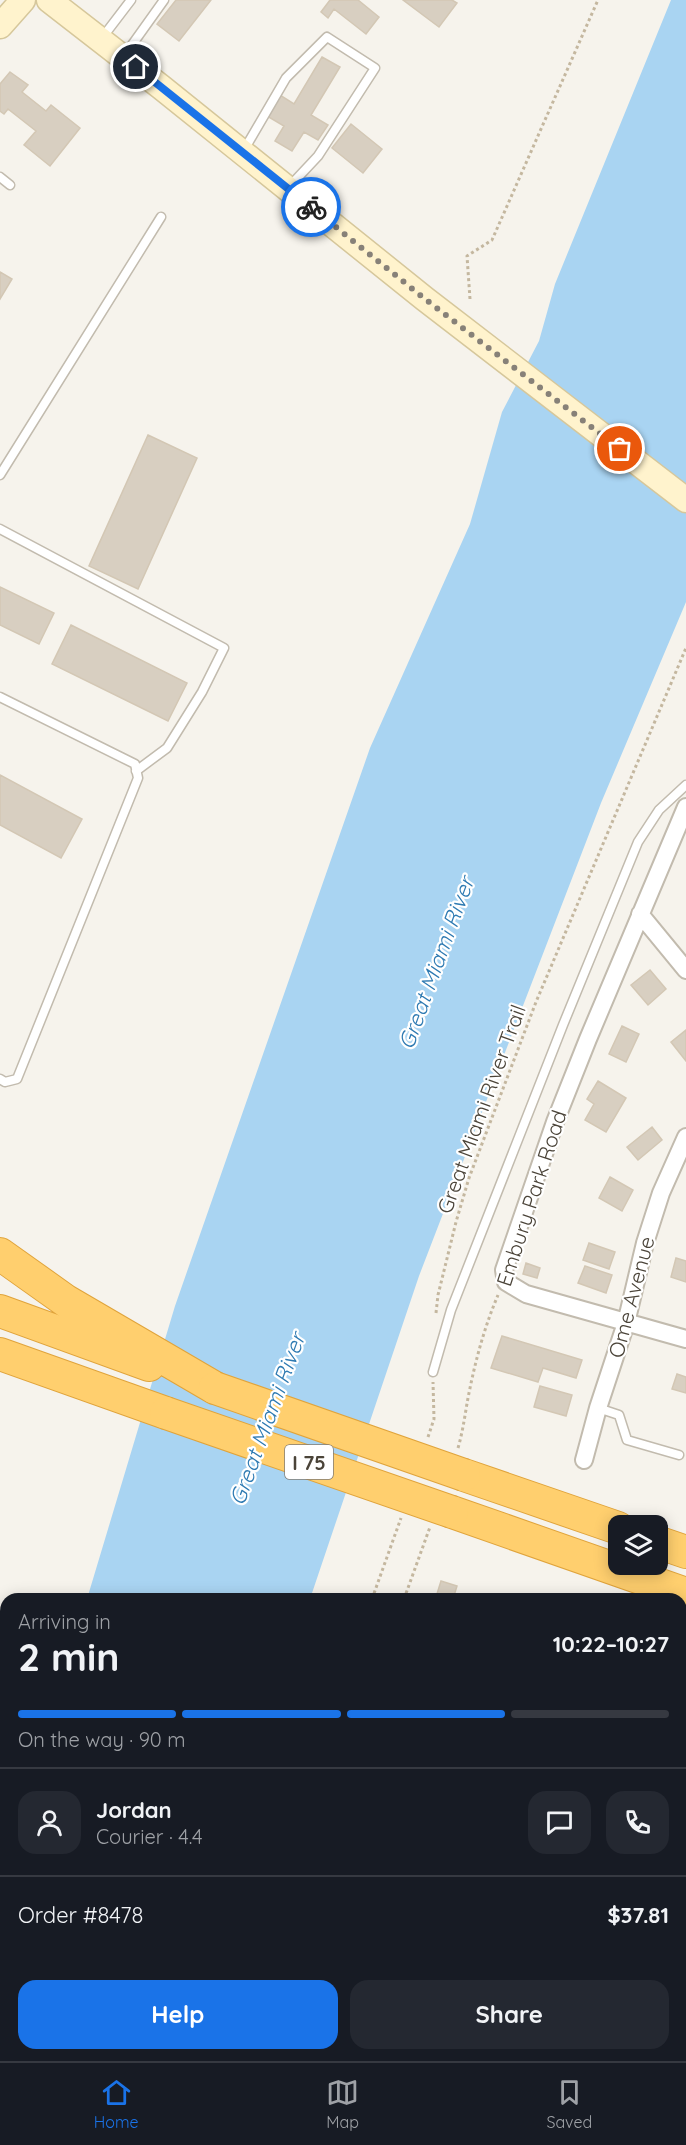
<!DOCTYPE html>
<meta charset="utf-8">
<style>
:root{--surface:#171b24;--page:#242831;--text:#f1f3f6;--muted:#9ea1a6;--line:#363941;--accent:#1a73e8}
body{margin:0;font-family:Quicksand,sans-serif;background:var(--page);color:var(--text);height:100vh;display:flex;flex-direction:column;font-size:22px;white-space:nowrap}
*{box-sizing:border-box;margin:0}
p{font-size:20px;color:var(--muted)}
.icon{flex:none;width:33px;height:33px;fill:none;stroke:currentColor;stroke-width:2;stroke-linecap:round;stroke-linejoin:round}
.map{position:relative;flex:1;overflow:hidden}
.sheet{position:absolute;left:0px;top:1593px;width:687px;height:468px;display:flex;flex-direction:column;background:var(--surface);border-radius:18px 18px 0 0;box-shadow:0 3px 15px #0003}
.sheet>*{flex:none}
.tools{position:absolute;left:608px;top:1515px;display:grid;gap:12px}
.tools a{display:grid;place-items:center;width:60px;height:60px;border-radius:12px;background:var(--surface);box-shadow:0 3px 15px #0003;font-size:30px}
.pin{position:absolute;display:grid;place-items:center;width:51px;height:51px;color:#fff;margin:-26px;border:3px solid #fff;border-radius:50%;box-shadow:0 2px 6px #0007}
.courier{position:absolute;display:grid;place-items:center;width:60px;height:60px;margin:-30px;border:4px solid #1a73e8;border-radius:50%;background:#fff;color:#222;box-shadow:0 2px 8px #0007}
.headline em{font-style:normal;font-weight:800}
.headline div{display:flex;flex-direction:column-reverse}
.headline{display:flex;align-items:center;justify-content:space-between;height:102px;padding:0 18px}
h1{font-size:39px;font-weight:800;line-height:45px}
.bar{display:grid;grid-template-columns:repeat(4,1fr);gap:9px 6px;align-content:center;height:72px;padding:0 18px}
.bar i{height:8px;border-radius:4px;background:var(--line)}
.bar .on{background:var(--accent)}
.bar p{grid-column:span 4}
.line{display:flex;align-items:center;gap:15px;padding:0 18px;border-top:2px solid var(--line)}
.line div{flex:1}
.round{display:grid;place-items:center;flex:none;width:63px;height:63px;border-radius:18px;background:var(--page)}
.primary-button{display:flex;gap:12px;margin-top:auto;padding:12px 18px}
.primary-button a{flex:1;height:69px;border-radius:18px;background:var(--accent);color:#fff;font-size:24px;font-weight:800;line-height:69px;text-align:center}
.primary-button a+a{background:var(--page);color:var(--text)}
.tabs{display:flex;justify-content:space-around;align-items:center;height:84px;border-top:2px solid var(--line);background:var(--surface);font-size:16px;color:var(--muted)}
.tabs a{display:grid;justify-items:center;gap:3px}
.tabs .on{color:var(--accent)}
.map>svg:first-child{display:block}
</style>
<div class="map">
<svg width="686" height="2061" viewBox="0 0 686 2061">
<rect width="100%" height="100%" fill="#f6f3ec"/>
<path fill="#a9d4f2" d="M671 0H686V602L601 803 419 1276 310 1599H87L175 1306 370 748 470 524 502 412 539 341 555 284Z
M6 1894V2055H192L190 2061H0V1916Z"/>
<path fill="#d8cfc1" stroke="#d3c7b4" stroke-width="1.5" d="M176 0H211L179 41 157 24Z
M330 0H358L379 17 366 34 334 9 328 18 321 12Z
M403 0H452L457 3 439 27Z
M322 57 340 67 311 115 328 125 318 140 304 132 292 151 275 141 284 126 267 116 280 95 294 104Z
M10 72 28 85 22 92 46 111 51 105 80 128 50 166 24 145 36 131 8 109 4 114 0 111V84Z
M351 124 382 149 363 173 332 148Z
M0 272 12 279 0 299Z
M148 435 197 458 138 589 89 566Z
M0 587 54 613 39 644 0 625Z
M71 625 187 683 168 721 52 664Z
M0 775 82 819 61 858 0 825Z
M650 970 666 989 648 1005 631 985Z
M622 1026 639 1034 626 1062 609 1054Z
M686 1030V1061L671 1042Z
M598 1081 626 1098 606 1132 585 1120 594 1104 587 1099Z
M652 1127 662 1140 638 1160 627 1147Z
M610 1177 633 1190 622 1211 599 1198Z
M589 1243 615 1252 609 1269 583 1260Z
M676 1258 686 1261V1282L671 1277Z
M526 1263 540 1268 537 1278 523 1274Z
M585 1266 612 1275 606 1293 578 1283Z
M502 1336 582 1360 576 1378 543 1368 538 1382 491 1368Z
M677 1374 686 1377V1393L672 1389Z
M540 1386 572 1395 566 1416 534 1407Z
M441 1581 457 1586 453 1599 436 1597Z
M308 2055H340L338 2061H326Z
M587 2055H600L617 2060 585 2061Z"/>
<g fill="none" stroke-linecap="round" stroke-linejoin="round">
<g stroke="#c2bbae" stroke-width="11">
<path id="service" d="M102 38 131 0
M124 56 164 0
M244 150 286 78 327 37 375 68 318 156 288 188
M0 177 10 185
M0 475 161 217
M0 529 224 648 202 692 167 748 136 771
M0 697 135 764 138 778 17 1079 5 1082 0 1079
M433 1372 451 1310 563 1025 638 842 659 810 686 785
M598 1408 619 1415 627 1440 679 1455"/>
</g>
<g stroke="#c2bbae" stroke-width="20">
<path id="minor" d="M686 807 588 1039 555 1122 504 1270 506 1282 526 1294 686 1339
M640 914 686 970
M584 1460 598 1408 626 1323 645 1243 661 1193 686 1137
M681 1769 686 1771
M681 1961 686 1944
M273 2061 274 2055
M421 2061 423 2055
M652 2061 654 2055"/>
</g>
<g stroke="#d6c79b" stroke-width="27">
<path id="secondary" d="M49 0 161 87 425 299 686 500
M0 26 23 0"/>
</g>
<g stroke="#e0a43c" stroke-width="34">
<path id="motorway" d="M0 1254 66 1301 215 1388
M0 1311 149 1365
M0 1354 166 1413
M464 1475 618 1528
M452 1512 686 1594
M657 1542 686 1552"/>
</g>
<path stroke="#c4b79f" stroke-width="3" stroke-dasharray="3 3" stroke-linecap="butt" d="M470 299 467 256 492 240 598 0
M436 1313 438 1295 456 1222 469 1178 536 1002 686 648
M428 1437 434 1419 433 1382
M458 1448C463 1431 465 1414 468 1398 475 1362 484 1328 498 1295
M372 1599 401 1518
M404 1599 430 1527
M211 2061 213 2055"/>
<use href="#service" stroke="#fff" stroke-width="8"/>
<use href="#minor" stroke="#fff" stroke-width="16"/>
<use href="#secondary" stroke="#fff3cd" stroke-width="24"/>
<use href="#motorway" stroke="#ffcf6e" stroke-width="32"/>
<g stroke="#e0a43c" stroke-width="34" stroke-linecap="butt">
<path id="motorway-bridge" d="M215 1388 464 1475
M166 1413 452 1512"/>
</g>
<use href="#motorway-bridge" stroke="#ffcf6e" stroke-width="32"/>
</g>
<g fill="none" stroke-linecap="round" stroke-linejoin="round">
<path stroke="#878178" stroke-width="6" stroke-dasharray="0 10.8" d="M311 207 425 299 620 449"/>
<path stroke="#1a73e8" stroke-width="8" d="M136 67 311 207"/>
</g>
<g text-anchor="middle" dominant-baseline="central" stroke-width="4.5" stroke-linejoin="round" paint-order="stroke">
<rect fill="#fff" stroke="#817c74" stroke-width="1.5" x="285" y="1445" width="48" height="34" rx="4.5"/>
<g font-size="20" font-weight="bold" fill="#4b4439">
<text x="309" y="1462">I 75</text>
</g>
<g font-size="21" fill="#4b4439" stroke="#fff">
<text transform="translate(481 1109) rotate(-70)">Great Miami River Trail</text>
<text transform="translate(531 1198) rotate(-72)">Embury Park Road</text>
<text transform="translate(631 1297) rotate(-75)">Ome Avenue</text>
</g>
<g font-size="22" font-style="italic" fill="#2e7ab2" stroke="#fff">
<text transform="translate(436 963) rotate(-70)">Great Miami River</text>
<text transform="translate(267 1419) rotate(-70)">Great Miami River</text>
</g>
</g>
</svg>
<div class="tools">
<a><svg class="icon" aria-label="layers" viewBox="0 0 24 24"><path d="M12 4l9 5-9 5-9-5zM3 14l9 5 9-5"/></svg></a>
</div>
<div class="pin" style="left:620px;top:449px;background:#ea580c"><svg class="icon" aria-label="bag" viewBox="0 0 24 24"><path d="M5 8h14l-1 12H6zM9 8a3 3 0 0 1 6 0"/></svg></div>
<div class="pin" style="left:136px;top:67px;background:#1f2937"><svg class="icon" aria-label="home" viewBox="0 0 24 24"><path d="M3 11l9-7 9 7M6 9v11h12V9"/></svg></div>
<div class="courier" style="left:311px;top:207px"><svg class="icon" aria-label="bike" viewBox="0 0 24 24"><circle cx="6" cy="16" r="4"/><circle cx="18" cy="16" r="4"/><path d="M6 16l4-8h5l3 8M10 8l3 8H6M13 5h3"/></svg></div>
<section class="sheet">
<div class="headline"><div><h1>2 min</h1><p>Arriving in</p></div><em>10:22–10:27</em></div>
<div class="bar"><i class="on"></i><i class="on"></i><i class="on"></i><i></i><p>On the way · 90 m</p></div>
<div class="line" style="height:108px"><a class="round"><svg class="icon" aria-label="person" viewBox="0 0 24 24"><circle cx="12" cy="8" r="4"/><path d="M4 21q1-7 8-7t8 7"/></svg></a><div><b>Jordan</b><p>Courier · 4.4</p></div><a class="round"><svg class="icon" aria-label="chat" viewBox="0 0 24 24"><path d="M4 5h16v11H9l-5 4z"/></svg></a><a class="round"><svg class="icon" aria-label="phone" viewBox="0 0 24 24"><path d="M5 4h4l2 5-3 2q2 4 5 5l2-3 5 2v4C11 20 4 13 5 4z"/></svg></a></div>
<div class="line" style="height:78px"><div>Order #8478</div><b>$37.81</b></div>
<div class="primary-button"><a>Help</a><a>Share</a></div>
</section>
</div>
<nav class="tabs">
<a class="on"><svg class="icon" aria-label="home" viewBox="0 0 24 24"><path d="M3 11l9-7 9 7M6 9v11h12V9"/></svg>Home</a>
<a><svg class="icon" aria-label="map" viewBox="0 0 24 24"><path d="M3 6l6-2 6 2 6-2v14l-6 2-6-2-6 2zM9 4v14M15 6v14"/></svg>Map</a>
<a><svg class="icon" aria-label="saved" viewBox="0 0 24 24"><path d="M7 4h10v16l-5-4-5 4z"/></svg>Saved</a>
</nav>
